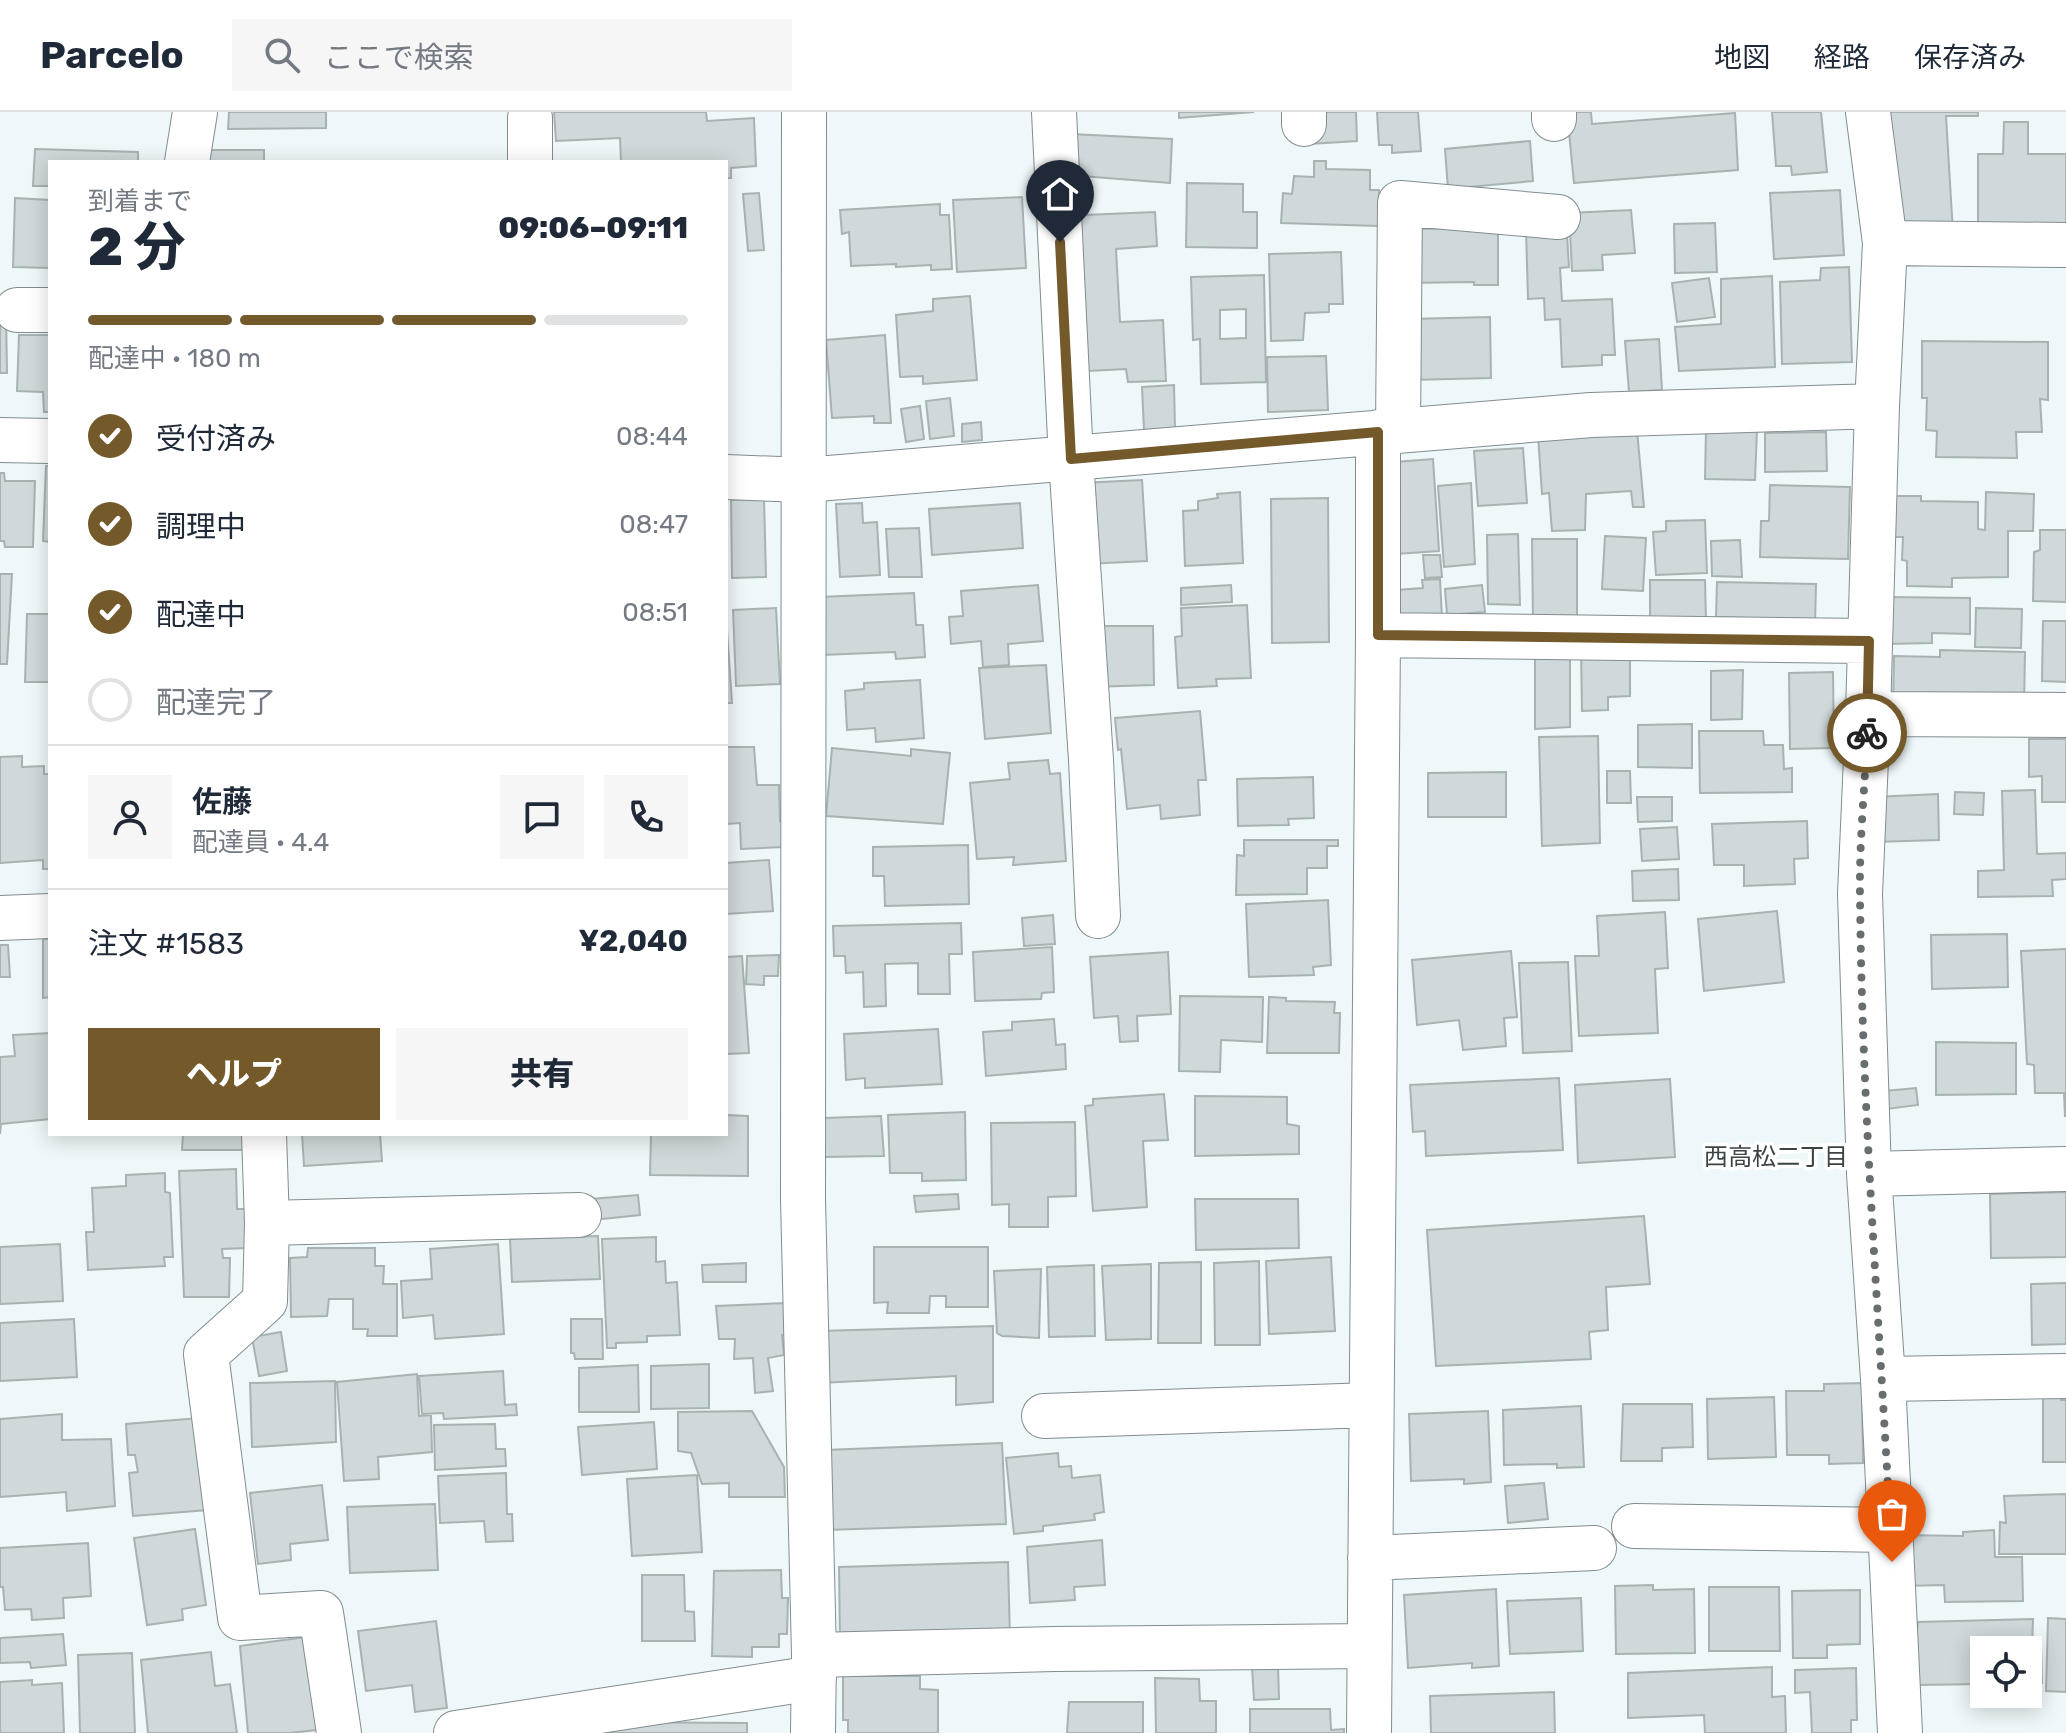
<!DOCTYPE html>
<html lang="ja">
<meta charset="utf-8">
<style>
:root{--surface:#fff;--page:#f6f6f7;--text:#1f2937;--muted:#747a83;--line:#e0e1e3;--accent:#74592b}
body{margin:0;font-family:Rubik,"Noto Sans JP",sans-serif;background:var(--page);color:var(--text);height:100vh;display:flex;flex-direction:column;font-size:30px;white-space:nowrap}
*{box-sizing:border-box;margin:0}
p{font-size:26px;color:var(--muted)}
.icon{flex:none;width:44px;height:44px;fill:none;stroke:currentColor;stroke-width:2;stroke-linecap:round;stroke-linejoin:round}
.map{position:relative;flex:1;overflow:hidden}
.details{position:absolute;left:48px;top:48px;width:680px;height:976px;display:flex;flex-direction:column;background:var(--surface);border-radius:0px;box-shadow:0 4px 20px #0003}
.details>*{flex:none}
.controls{position:absolute;left:1970px;top:1524px;display:grid;gap:16px}
.controls a{display:grid;place-items:center;width:72px;height:72px;border-radius:0px;background:var(--surface);box-shadow:0 4px 20px #0003;font-size:40px}
.pin{position:absolute;display:grid;place-items:center;width:68px;height:68px;color:#fff;margin:-82px -34px;border-radius:50% 50% 50% 0;rotate:-45deg;box-shadow:0 0 8px #0007}
.pin .icon{rotate:45deg}
.courier{position:absolute;display:grid;place-items:center;width:80px;height:80px;margin:-40px;border:6px solid #74592b;border-radius:50%;background:#fff;color:#222;box-shadow:0 2px 10px #0007}
.overview em{font-style:normal;font-weight:800}
.overview div{display:flex;flex-direction:column-reverse}
.overview{display:flex;align-items:center;justify-content:space-between;height:136px;padding:0 40px}
h1{font-size:52px;font-weight:800;line-height:60px}
.bar{display:grid;grid-template-columns:repeat(4,1fr);gap:12px 8px;align-content:center;height:96px;padding:0 40px}
.bar i{height:10px;border-radius:6px;background:var(--line)}
.bar .active{background:var(--accent)}
.bar p{grid-column:span 4}
.line{display:flex;align-items:center;gap:20px;padding:0 40px;border-top:2px solid var(--line)}
.line div{flex:1}
.round{display:grid;place-items:center;flex:none;width:84px;height:84px;border-radius:0px;background:var(--page)}
ol{padding:0 40px;list-style:none}
li{display:flex;align-items:center;gap:24px;height:88px}
li p{margin-inline-start:auto}
li .icon{padding:8px;border-radius:50%;background:var(--accent);color:#fff;stroke-width:4}
li:last-child{color:var(--muted)}
li i{width:44px;height:44px;border:4px solid var(--line);border-radius:50%}
.button{display:flex;gap:16px;margin-top:auto;padding:16px 40px}
.button a{flex:1;height:92px;border-radius:0px;background:var(--accent);color:#fff;font-size:32px;font-weight:800;line-height:92px;text-align:center}
.button a+a{background:var(--page);color:var(--text)}
header{display:flex;align-items:center;gap:48px;box-sizing:border-box;height:112px;padding:0 40px;background:var(--surface);border-bottom:2px solid var(--line)}
header strong{font-size:38px}
nav{display:flex;gap:44px;margin-inline-start:auto;font-size:28px}
.search{width:560px;height:72px;background:var(--page);display:flex;align-items:center;gap:20px;box-sizing:border-box;padding:0 28px;border-radius:0px;color:var(--muted);font-size:30px}
.map>svg:first-child{display:block}
</style>
<header>
<strong>Parcelo</strong>
<div class="search"><svg class="icon" aria-label="search" viewBox="0 0 24 24"><circle cx="10" cy="10" r="6"/><path d="M15 15l6 6"/></svg>ここで検索</div>
<nav><a>地図</a><a>経路</a><a>保存済み</a></nav>
</header>
<div class="map">
<svg width="2066" height="1621" viewBox="0 0 2066 1621">
<rect width="100%" height="100%" fill="#eef7f9"/>
<path fill="#cfd8da" stroke="#a8b2b3" stroke-width="2" fill-rule="evenodd" d="M229 0H326V16L228 17Z
M554 0H706L707 9 754 6 756 54 731 56V66H726V50H621L620 26 556 29Z
M1179 0H1254L1179 6Z
M1309 0H1356L1357 29 1310 32Z
M1377 0H1418L1421 39 1392 41V33H1379Z
M1567 0H1591L1592 12 1735 1 1738 58 1574 71Z
M1772 0H1821L1827 60 1792 63 1791 54H1776Z
M1887 0H1978V4H1946L1953 121 1892 123Z
M2004 10H2028V42H2066V119H1978V42H2003Z
M1071 22 1172 27 1170 71 1069 63Z
M1530 29 1533 69 1448 77 1445 37Z
M35 37 138 40V50H50V74H33Z
M207 38H264V50H207Z
M1314 49H1326V57L1370 58V78H1379L1378 114 1281 111 1283 81 1292 82 1294 64 1314 65Z
M1187 71 1243 72V100H1257V136L1186 135Z
M1840 78 1844 143 1774 147 1770 81Z
M759 81 764 138 748 139 743 82Z
M1022 85 1026 156 957 160 953 88Z
M15 86 50 88V156L13 155Z
M940 92V103H949L952 157 931 158V153L896 155V152L851 154 849 120 842 122 840 98Z
M1631 98 1635 141 1602 143 1603 158 1572 159 1569 101Z
M1155 100 1157 134 1116 137 1120 210 1163 208 1166 269 1128 270 1126 257 1069 260 1060 104Z
M1715 111 1717 160 1675 161 1674 112Z
M1498 116V173H1474V170L1404 171V117Z
M1526 118 1567 123 1569 155 1560 156 1562 189 1612 187 1615 243H1602V253L1562 255 1560 207 1545 208 1544 186 1528 187Z
M1341 140 1343 192H1329V200L1305 201 1303 228 1271 229 1269 142Z
M1849 155 1852 250 1782 252 1780 170 1820 168 1821 156Z
M1264 163 1266 270 1201 272 1200 227 1193 228 1191 165ZM1246 197V226L1220 227V198Z
M1772 164 1775 255 1679 259 1675 215 1721 212V167Z
M1709 166 1715 205 1677 210 1672 171Z
M970 184 977 268 923 272V264L900 265 896 203 933 199V187Z
M6 201 7 261H0V202Z
M1490 205 1491 266 1410 268 1409 207Z
M19 223H50V300H44L43 280 17 279Z
M885 223 891 311H874V304L832 306 826 228Z
M1659 227 1662 278 1629 280 1625 229Z
M1922 229 2048 230V288L2040 287 2042 320H2016L2017 346 1936 345 1937 319 1926 318 1927 286H1922Z
M1326 244 1328 298 1268 300 1267 245Z
M1174 273 1175 316 1144 318 1142 275Z
M950 286 954 324 930 327 926 289Z
M920 294 924 327 906 330 901 297Z
M981 310 982 328 962 330V312Z
M1706 316 1757 317 1755 368 1705 367Z
M1637 318 1644 395H1633L1631 379 1586 382 1585 418 1552 419 1549 381 1542 382 1538 323Z
M1826 320 1827 359 1765 360V321Z
M1523 336 1527 391 1478 394 1474 339Z
M1433 347 1439 439 1396 442 1395 350Z
M46 354H50V430L43 429Z
M0 361H4L5 369H35L33 435H5L4 429H0Z
M1142 368 1147 449 1085 452 1080 371Z
M1471 371 1475 452 1444 455 1438 374Z
M1770 373 1850 375 1848 447 1760 445 1761 409H1769Z
M1240 380 1243 451 1185 454 1183 399 1198 398V389L1218 386 1217 382Z
M1986 380 2034 382 2033 419H2008V465L1952 466V475L1907 474V449L1902 448 1903 425H1892L1894 384H1921V389L1978 390V417L1985 418Z
M764 386 766 465 732 466 731 388Z
M1328 386 1329 530 1272 531 1271 387Z
M862 391 863 411 877 410 880 463 840 465 836 392Z
M1020 391 1023 436 932 443 929 397Z
M1705 408 1707 461 1656 463 1653 420 1666 419V409Z
M919 416 922 465H889L886 417Z
M2040 418H2066V490L2033 489 2034 440 2040 438Z
M1518 422 1520 493 1488 492 1487 423Z
M1605 424 1646 426 1643 479 1602 477Z
M1532 427H1577V509H1533Z
M1740 428 1742 465 1712 464 1711 429Z
M1423 443H1440L1442 465 1425 466Z
M0 462H12L7 552H0Z
M1440 467 1442 506 1398 511 1396 478 1423 476 1422 468Z
M1650 468H1705L1706 509 1650 510Z
M1717 470 1816 472 1815 514 1751 513V506L1716 505Z
M1038 473 1043 529 1008 532 1009 553 983 555 981 529 951 532 949 505 963 504 961 479Z
M1231 473 1232 490 1181 493V476Z
M1482 473 1485 500 1447 503 1445 477Z
M914 481 916 513H923L925 545 896 547 895 540 822 543 819 485Z
M1887 485 1970 486V522L1932 521V531L1887 532Z
M1247 493 1251 566 1216 567 1217 574 1178 576 1175 525 1182 524 1181 496Z
M776 496 780 572 736 574 733 498Z
M1976 496 2022 497 2021 536 1975 535Z
M27 502H50V570H25Z
M726 503 732 591H726Z
M2043 509H2066V570L2042 569Z
M1087 514H1153L1154 573 1089 575Z
M1535 532H1570V615L1535 617Z
M1581 537H1630V584L1608 585V598L1582 599Z
M1940 538 2025 540 2024 594 1893 592 1894 544 1940 545Z
M1046 553 1051 621 985 627 979 556Z
M1743 558 1742 607 1711 608V559Z
M1833 560 1834 636 1790 637 1789 561Z
M920 568 924 626 876 630 875 616 847 618 845 579 864 577V571Z
M1200 599 1206 668H1198L1200 703 1161 707 1160 693 1127 697 1121 637 1118 638 1115 606Z
M1692 612V656L1638 655V613Z
M1699 619H1763L1764 633H1783L1784 657 1792 656V680L1700 681Z
M1598 624 1600 731 1542 734 1539 625Z
M2029 627H2066V690H2042V664L2029 665Z
M726 635H754L757 673H779L780 709 783 708 782 735 741 737 740 711 726 712Z
M832 636 911 644V637L950 641 943 712 826 704Z
M22 644V655L44 654V662H50V757H43V748L0 751V645Z
M1048 648 1050 662 1060 661 1066 749 1013 753 1014 745 977 747 970 671 1010 667 1008 651Z
M1607 659H1630L1631 691H1607Z
M1506 660V705H1428V661Z
M1313 665 1314 706 1288 707 1289 713 1238 714 1237 667Z
M2035 678 2037 742 2066 741V767L2052 768 2053 784 1978 785V759L2004 758 2002 679Z
M1955 680 1984 681 1983 703 1954 702Z
M1938 682 1939 728 1874 730V685Z
M1637 685H1672V709L1638 710Z
M1807 709 1808 746 1794 747 1795 772 1744 774V753H1714L1712 712Z
M1677 715 1679 747 1642 749 1640 717Z
M1244 728H1338V734H1327V756H1307V782L1236 783 1237 743 1244 744Z
M968 733 969 792 885 794 884 764H873V735Z
M769 748 773 799 726 802V751Z
M1678 757 1679 788 1633 789 1632 759Z
M1328 788 1331 853 1313 855 1314 863 1249 865 1246 792Z
M1777 799 1784 870 1704 879 1698 807Z
M1665 800 1668 856 1655 857 1658 921 1579 924 1575 844H1599L1597 804Z
M1053 803 1055 832 1024 834 1022 806Z
M961 811 962 842H949L950 882H918V851L885 852 886 894 864 895 863 860 846 861 845 844H834L833 814Z
M2007 822 2008 875 1932 877 1931 823Z
M43 827H50V885L43 886Z
M0 833H8L10 865H0Z
M1052 835 1054 880 1042 881 1041 887 975 889 973 840Z
M2066 837V1004H2065L2064 981H2035L2034 953 2027 952 2021 839Z
M1511 839 1517 905 1504 906 1506 934 1463 938 1459 908 1417 913 1412 848Z
M1168 840 1171 902 1137 904 1138 929 1120 930 1118 904 1094 906 1090 845Z
M779 843 778 864H764V873L746 872 747 844Z
M742 844 749 941 726 942V845Z
M1568 850 1572 939 1523 941 1519 851Z
M1180 884 1263 885 1262 930 1221 928 1220 960 1179 959Z
M1269 885 1286 886V889L1335 890 1334 901H1340L1339 941H1267Z
M1054 907 1056 933 1065 932 1066 957 986 964 983 920 1012 918V910Z
M938 917 942 972 865 976V966L846 968 844 922Z
M50 921V1007L1 1012 0 1022V945L15 944 13 923Z
M1936 930 2016 931V982L1936 983Z
M1559 966 1563 1038 1426 1044 1425 1019 1413 1020 1410 973Z
M1670 967 1675 1045 1578 1051 1575 973Z
M1916 976 1918 993 1887 997 1885 979Z
M1164 982 1168 1028 1143 1029 1147 1095 1093 1099 1085 994 1093 993V987Z
M1195 984 1287 985V1012L1299 1014V1042L1195 1044Z
M965 1000 966 1068 922 1069V1061H890L888 1003Z
M726 1003 748 1004V1064L650 1063 651 1022H726Z
M881 1004 884 1044 825 1045 824 1006Z
M1075 1010 1076 1084 1048 1085V1115H1009V1092L992 1093 991 1011Z
M183 1022H245V1038H182Z
M302 1022H380L382 1049 304 1054Z
M236 1057 237 1097H246L247 1136 222 1137 223 1146H230L229 1185H184L179 1059Z
M165 1061V1080L170 1081 173 1145H164L165 1154 88 1158 86 1120H94L92 1076 126 1074V1063Z
M2066 1080V1145L1991 1146 1990 1082Z
M958 1082 959 1097 916 1100 914 1084Z
M638 1083 640 1103 593 1108 591 1087Z
M1195 1087H1298L1299 1136 1196 1138Z
M1644 1104 1650 1172 1606 1175 1608 1218 1589 1220 1591 1247 1436 1254 1427 1118Z
M598 1124 600 1167 512 1170 510 1127Z
M656 1125V1150L665 1149 666 1171 677 1170 680 1223 647 1224V1230L616 1231V1236H607L602 1127Z
M60 1132 63 1189 0 1192V1135Z
M498 1132 504 1222 435 1227 433 1203 403 1206 401 1169 432 1167 430 1137Z
M874 1135H988V1195H946V1184H930L929 1201H887L888 1190 874 1191Z
M308 1136H375V1154H384L383 1172H397V1224H367L368 1217H353V1187H329L327 1204 291 1205 290 1146 307 1145Z
M1331 1145 1335 1219 1269 1222 1266 1149Z
M1259 1149 1260 1233H1215L1214 1151Z
M1201 1150V1231H1158L1159 1151Z
M746 1151V1170H703L702 1153Z
M1151 1152V1227L1106 1228 1102 1154Z
M1094 1153 1095 1224 1049 1225 1047 1155Z
M1041 1157 1039 1226 1002 1224 997 1221 994 1159Z
M2066 1171V1232L2032 1233 2031 1172Z
M785 1191 786 1223H782L784 1243 768 1246 773 1279 755 1281 753 1246 734 1247 735 1227H719L716 1194Z
M74 1207 77 1265 0 1269V1211Z
M571 1207H602L603 1247H575L574 1241H571Z
M993 1214V1290L956 1293V1264L821 1271 819 1219Z
M281 1220 287 1259 259 1264 252 1225Z
M709 1252V1296L651 1297V1254Z
M638 1253 639 1300H579V1256Z
M503 1259 505 1293 516 1292 517 1303 444 1307 443 1301 422 1302 419 1264Z
M417 1262 419 1304 431 1303 432 1340 378 1345 379 1367 344 1369 337 1270Z
M335 1269 336 1330 252 1335 250 1271Z
M1862 1271 1863 1351 1829 1352V1343H1787L1786 1279H1824V1272Z
M2043 1280H2061V1288H2066V1350H2043Z
M1774 1285 1776 1345 1708 1347 1707 1287Z
M1623 1292H1692L1693 1335 1662 1336V1349H1621Z
M1581 1294 1584 1355 1557 1356V1352L1504 1353 1503 1298Z
M752 1299 784 1355 785 1385H729V1371L702 1372 691 1341 678 1339V1300Z
M1488 1299 1491 1370 1464 1372V1367L1411 1369 1409 1302Z
M62 1302V1328L111 1327 115 1394 67 1399 66 1380 0 1385V1307Z
M199 1306 208 1398 133 1404 129 1361 138 1360 135 1343H128L126 1312Z
M654 1310 657 1357 582 1363 578 1315Z
M495 1312 496 1337H505L506 1354 435 1358 434 1313Z
M1002 1331 1006 1412 827 1418 825 1338Z
M1058 1341 1059 1355 1071 1354 1072 1366 1100 1363 1104 1400 1094 1402 1095 1408 1043 1414V1419L1014 1422 1006 1346Z
M506 1361 507 1402H512L513 1429 486 1430 484 1409 440 1411 438 1364Z
M697 1363 702 1440 632 1444 627 1367Z
M1544 1371 1548 1407 1508 1411 1505 1374Z
M322 1373 328 1428 290 1432 291 1448 258 1452 250 1381Z
M2066 1382V1442H1999L2000 1410 2006 1411 2004 1384Z
M435 1392 438 1458 350 1461 347 1395Z
M195 1417 206 1493 182 1497 183 1508 147 1513 134 1426Z
M1994 1418 1995 1445H2022L2023 1489 1945 1490 1944 1473 1902 1474 1905 1423 1963 1424V1420Z
M1102 1428 1105 1473 1074 1475 1075 1488 1030 1491 1027 1435Z
M88 1431 91 1484 63 1486 64 1506 32 1508 31 1497 5 1498 3 1475H0V1436Z
M1008 1450 1010 1527 840 1532 839 1455Z
M781 1458 782 1486H788L787 1522H779V1535H752V1545L712 1544 714 1459Z
M642 1463H684L685 1499 694 1500 695 1529H642Z
M1653 1473V1478L1694 1477 1695 1541 1616 1542 1615 1474Z
M1709 1475H1779L1780 1539H1709Z
M1496 1477 1499 1554 1472 1556V1551L1408 1556 1404 1483Z
M1860 1478V1532L1827 1533V1546H1793L1792 1479Z
M1581 1486 1583 1539 1510 1542 1507 1489Z
M2048 1506 2066 1507V1580L2046 1579Z
M2033 1507 2032 1537 2041 1536 2042 1571H2028V1538H1984V1572L1919 1573 1908 1520 1917 1518 1918 1510Z
M436 1509 447 1596 415 1600 412 1573 366 1579 358 1519Z
M63 1522 66 1553 31 1556 30 1550 0 1551V1526Z
M314 1524 325 1617 290 1621H248L240 1534Z
M211 1540 215 1574 230 1572 237 1621H148L141 1548Z
M132 1541 135 1621H80L78 1543Z
M1278 1553 1279 1587 1254 1588 1252 1555Z
M1772 1555V1585L1785 1584 1786 1621H1705L1704 1603 1628 1606V1561Z
M1856 1556 1857 1608H1851V1621H1812L1810 1580 1795 1581V1558Z
M843 1564H920V1577L938 1578V1621H848V1608H843Z
M1155 1566 1199 1567 1200 1589H1216V1621H1156Z
M32 1568V1573L62 1571 64 1621H0V1570Z
M1554 1580 1555 1621H1431L1430 1584Z
M1069 1590H1143V1621H1067Z
M1250 1597H1330L1331 1618 1344 1617V1621H1250Z
M601 1610 747 1611V1621H601Z"/>
<g fill="none" stroke-linecap="round" stroke-linejoin="round">
<g stroke="#838c8e" stroke-width="46">
<path id="minor" d="M804 0 803 1087 814 1543 813 1621
M1054 0 1071 347 1091 648 1098 804
M1304 0V12
M1554 0V7
M1868 0 1885 131 1877 294 1868 602 1860 782 1869 1062 1883 1267 1900 1621
M530 6V50
M187 50 195 0
M1885 131 2066 133
M17 198H50
M1398 319 1400 91 1558 105
M0 328 50 329
M726 365 805 368 1591 303 1877 294
M1378 523 1869 529
M1868 602 2066 603
M0 806 50 804
M264 1022 267 1111 265 1189 206 1242 240 1506 321 1501 339 1621
M1869 1062 2066 1057
M267 1111 579 1103
M1883 1267 2066 1264
M1044 1304 1371 1293
M1634 1414 1890 1418
M1370 1446 1594 1436
M814 1543 1054 1537 1369 1534
M456 1621 814 1566
M1369 1621 1378 523V320"/>
</g>
<use href="#minor" stroke="#fff" stroke-width="44"/>
</g>
<g fill="none" stroke-linecap="round" stroke-linejoin="round">
<path stroke="#686d6f" stroke-width="8" stroke-dasharray="0 14.4" d="M1867 621C1865 675 1859 730 1860 784 1862 1006 1881 1228 1892 1450"/>
<path stroke="#74592b" stroke-width="10" d="M1060 130 1071 347 1378 320V523L1869 529 1867 621"/>
</g>
<g text-anchor="middle" dominant-baseline="central" stroke-width="7" stroke-linejoin="round" paint-order="stroke">
<g font-size="24" fill="#3c4345" stroke="#fff">
<text x="1776" y="1045">西高松二丁目</text>
</g>
</g>
</svg>
<div class="controls">
<a><svg class="icon" aria-label="locate" viewBox="0 0 24 24"><circle cx="12" cy="12" r="6"/><path d="M12 2v4M12 18v4M2 12h4M18 12h4"/></svg></a>
</div>
<div class="pin" style="left:1892px;top:1450px;background:#ea580c"><svg class="icon" aria-label="bag" viewBox="0 0 24 24"><path d="M5 8h14l-1 12H6zM9 8a3 3 0 0 1 6 0"/></svg></div>
<div class="pin" style="left:1060px;top:130px;background:#1f2937"><svg class="icon" aria-label="home" viewBox="0 0 24 24"><path d="M3 11l9-7 9 7M6 9v11h12V9"/></svg></div>
<div class="courier" style="left:1867px;top:621px"><svg class="icon" aria-label="bike" viewBox="0 0 24 24"><circle cx="6" cy="16" r="4"/><circle cx="18" cy="16" r="4"/><path d="M6 16l4-8h5l3 8M10 8l3 8H6M13 5h3"/></svg></div>
<section class="details">
<div class="overview"><div><h1>2 分</h1><p>到着まで</p></div><em>09:06–09:11</em></div>
<div class="bar"><i class="active"></i><i class="active"></i><i class="active"></i><i></i><p>配達中 · 180 m</p></div>
<ol>
<li><svg class="icon" aria-label="check" viewBox="0 0 24 24"><path d="M5 12l5 5 9-10"/></svg>受付済み<p>08:44</p></li>
<li><svg class="icon" aria-label="check" viewBox="0 0 24 24"><path d="M5 12l5 5 9-10"/></svg>調理中<p>08:47</p></li>
<li><svg class="icon" aria-label="check" viewBox="0 0 24 24"><path d="M5 12l5 5 9-10"/></svg>配達中<p>08:51</p></li>
<li><i></i>配達完了</li>
</ol>
<div class="line" style="height:144px"><a class="round"><svg class="icon" aria-label="person" viewBox="0 0 24 24"><circle cx="12" cy="8" r="4"/><path d="M4 21q1-7 8-7t8 7"/></svg></a><div><b>佐藤</b><p>配達員 · 4.4</p></div><a class="round"><svg class="icon" aria-label="chat" viewBox="0 0 24 24"><path d="M4 5h16v11H9l-5 4z"/></svg></a><a class="round"><svg class="icon" aria-label="phone" viewBox="0 0 24 24"><path d="M5 4h4l2 5-3 2q2 4 5 5l2-3 5 2v4C11 20 4 13 5 4z"/></svg></a></div>
<div class="line" style="height:104px"><div>注文 #1583</div><b>¥2,040</b></div>
<div class="button"><a>ヘルプ</a><a>共有</a></div>
</section>
</div>
